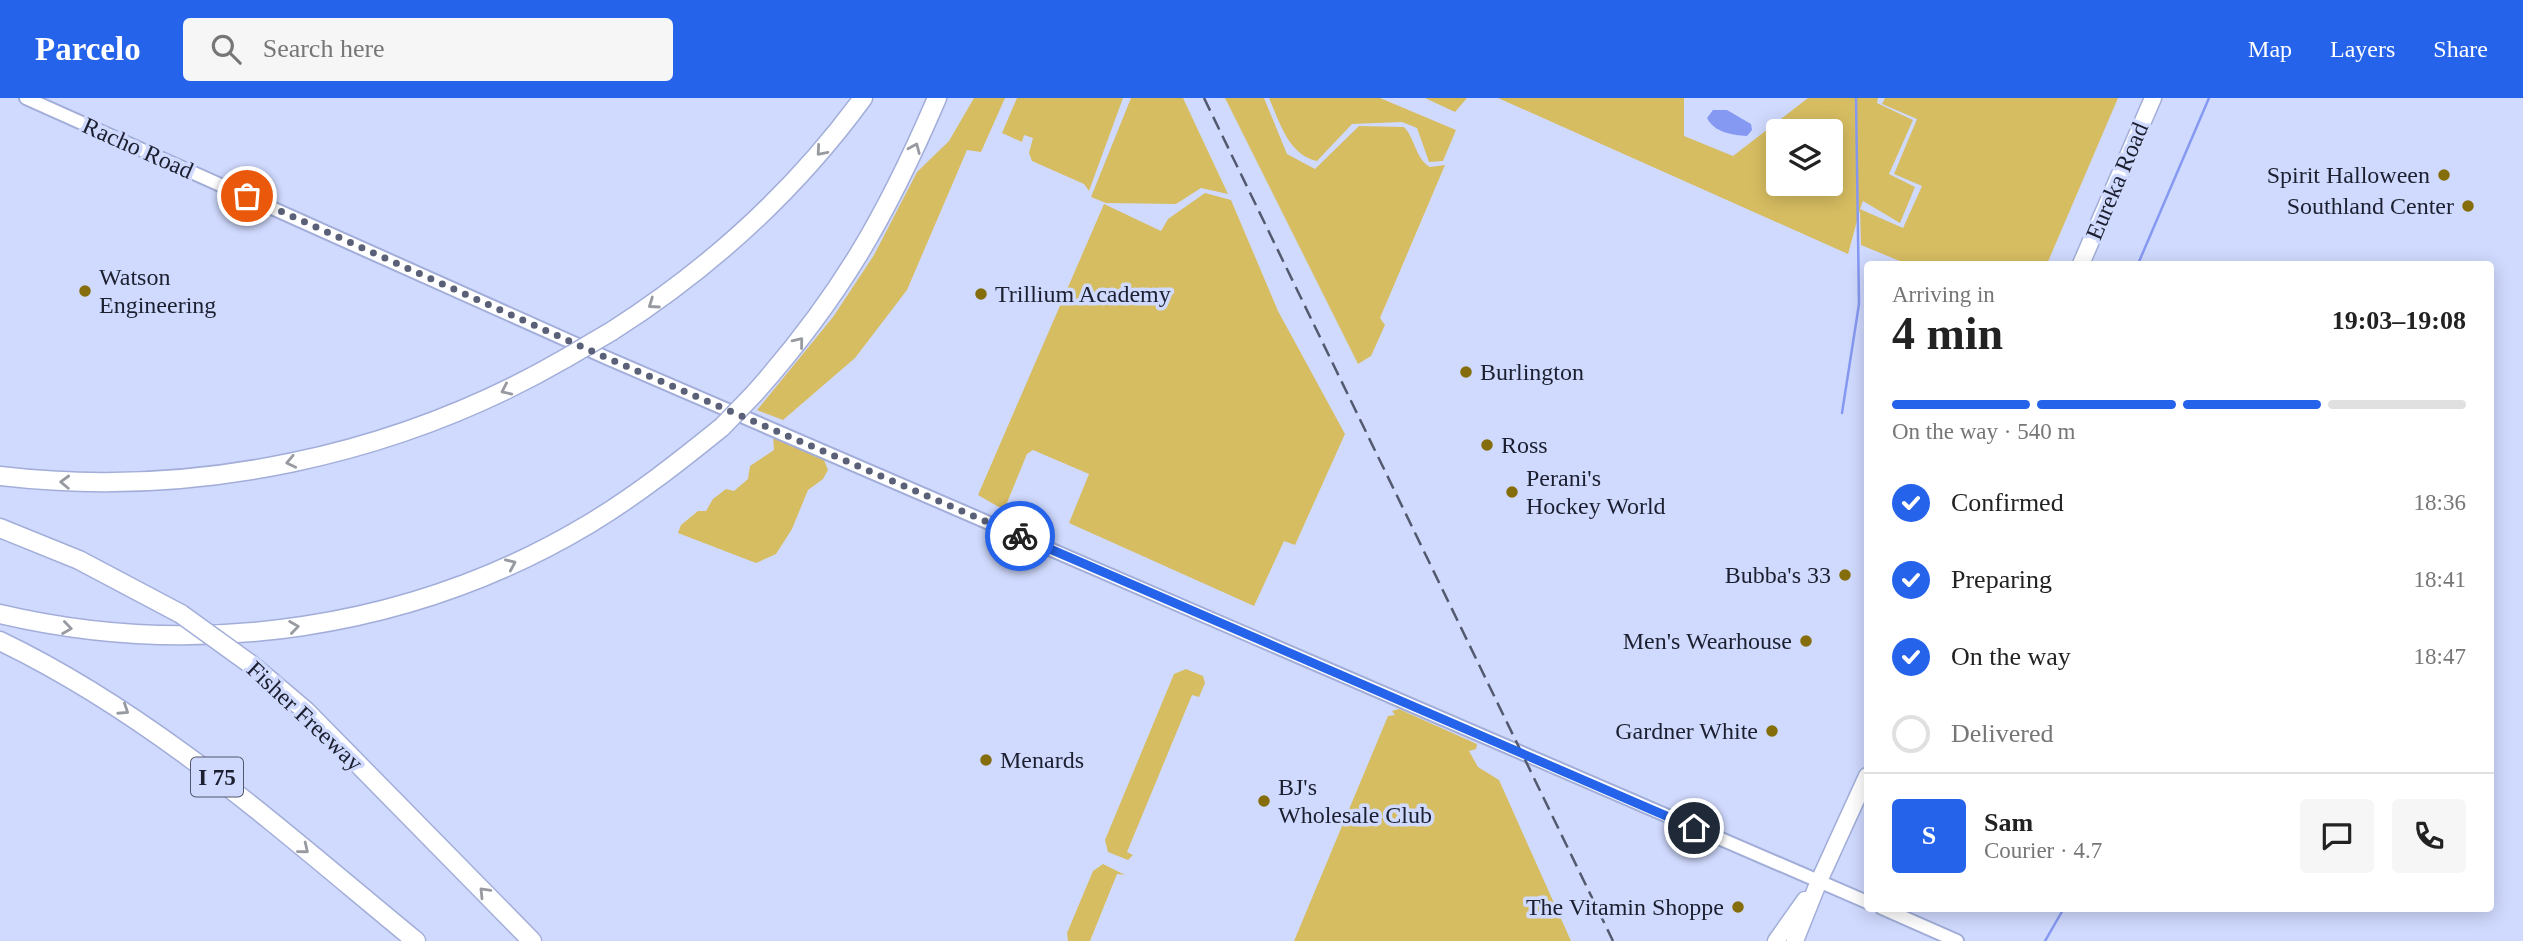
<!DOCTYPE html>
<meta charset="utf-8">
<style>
:root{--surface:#fff;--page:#f6f6f6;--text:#222;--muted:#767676;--line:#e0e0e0;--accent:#2563eb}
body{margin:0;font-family:Georgia,serif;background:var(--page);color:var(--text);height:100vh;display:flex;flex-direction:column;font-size:26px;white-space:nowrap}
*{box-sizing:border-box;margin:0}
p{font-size:23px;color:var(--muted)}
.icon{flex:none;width:38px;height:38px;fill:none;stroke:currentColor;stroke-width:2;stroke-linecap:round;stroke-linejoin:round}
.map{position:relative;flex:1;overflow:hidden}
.details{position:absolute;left:1864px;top:163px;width:630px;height:651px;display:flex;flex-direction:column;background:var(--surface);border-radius:7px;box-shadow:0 4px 18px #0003}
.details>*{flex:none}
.tools{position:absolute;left:1766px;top:21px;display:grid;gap:14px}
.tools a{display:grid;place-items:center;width:77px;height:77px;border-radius:7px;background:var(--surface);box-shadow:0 4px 18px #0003;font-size:35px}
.pin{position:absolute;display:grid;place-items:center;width:60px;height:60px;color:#fff;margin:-30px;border:4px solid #fff;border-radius:50%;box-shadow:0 2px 7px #0007}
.courier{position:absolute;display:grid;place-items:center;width:70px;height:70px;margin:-35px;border:5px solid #2563eb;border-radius:50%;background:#fff;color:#222;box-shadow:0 2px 9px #0007}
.head em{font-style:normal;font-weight:600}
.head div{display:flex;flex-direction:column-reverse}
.head{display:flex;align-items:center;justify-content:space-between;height:119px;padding:0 28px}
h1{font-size:46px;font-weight:600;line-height:52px}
.bar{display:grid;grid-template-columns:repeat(4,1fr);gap:10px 7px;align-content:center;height:84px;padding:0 28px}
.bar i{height:9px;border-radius:5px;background:var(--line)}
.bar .on{background:var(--accent)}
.bar p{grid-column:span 4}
.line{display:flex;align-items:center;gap:18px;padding:0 28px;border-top:2px solid var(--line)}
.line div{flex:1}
.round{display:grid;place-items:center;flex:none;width:74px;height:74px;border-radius:7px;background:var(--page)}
ol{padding:0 28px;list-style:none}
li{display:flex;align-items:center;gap:21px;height:77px}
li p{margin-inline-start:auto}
li .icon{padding:7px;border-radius:50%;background:var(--accent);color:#fff;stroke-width:4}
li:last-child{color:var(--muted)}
li i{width:38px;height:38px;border:4px solid var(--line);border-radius:50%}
header{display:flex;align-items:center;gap:42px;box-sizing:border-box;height:98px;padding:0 35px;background:var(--accent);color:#fff}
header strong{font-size:33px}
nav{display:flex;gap:38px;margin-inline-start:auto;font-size:24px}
.search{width:490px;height:63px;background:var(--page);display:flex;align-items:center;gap:18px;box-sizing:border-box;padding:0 24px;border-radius:7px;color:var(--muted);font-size:26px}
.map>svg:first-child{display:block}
</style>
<header>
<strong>Parcelo</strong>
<div class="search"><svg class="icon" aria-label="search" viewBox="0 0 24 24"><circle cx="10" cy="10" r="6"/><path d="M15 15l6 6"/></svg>Search here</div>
<nav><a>Map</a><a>Layers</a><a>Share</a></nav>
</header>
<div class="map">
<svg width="2523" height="843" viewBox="0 0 2523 843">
<rect width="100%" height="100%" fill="#d0dafe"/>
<path fill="#d7bd62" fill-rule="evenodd" d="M974 0H1005L981 54 967 52 907 192 855 260 783 322 757 312 833 219 874 157 917 74 949 43Z
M1017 0H1123L1089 93 1084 86 1032 63 1029 55 1033 40 1024 37 1022 44 1002 35Z
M1131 0H1183L1228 96 1201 90 1176 106 1106 105 1091 99Z
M1225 0H1264L1287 56 1315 71 1359 28 1404 29C1416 42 1415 60 1430 69L1445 67 1380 220 1385 227 1371 258 1358 266Z
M1269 0H1380L1456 32 1443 63 1429 64 1417 30 1402 24 1352 26 1317 63C1289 58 1279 23 1269 0Z
M1425 0H1467L1455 14Z
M1498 0H1684V38L1733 58 1808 0H1878L1877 5 1913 22 1889 76 1915 89 1900 125 1863 103 1860 111 1903 130 1922 88 1894 76 1917 21 1882 6 1885 0H2118L2047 166H1907L1861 147 1860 112 1848 156ZM1778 33H1830V86H1778Z
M1205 95 1231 102 1278 213 1345 336 1295 447 1284 443 1254 508 1069 425 1089 376 1033 352 1027 356 1004 412 978 397 1104 106 1161 133 1168 121Z
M773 338 824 362 828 372 823 381 808 392 792 431 776 456 756 465 678 435 681 427 698 413H706L713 401 726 391 734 393 748 381 750 368 774 352Z
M1186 571 1203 578 1205 585 1199 599 1192 597 1127 754 1133 757 1128 762 1108 754 1105 742 1174 576Z
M1399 611 1477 646 1476 651 1469 653 1478 669 1499 682 1571 843H1294L1388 618 1395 617 1392 613Z
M1103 766 1125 777 1117 776 1090 843H1068L1067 835 1093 773Z"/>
<path fill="#8699f2" d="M1713 12H1727L1751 26 1752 32 1747 38C1731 37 1714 34 1707 20Z"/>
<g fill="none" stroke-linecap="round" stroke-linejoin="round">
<path stroke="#8699f2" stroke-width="2.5" d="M2138 166 2209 0
M1842 315 1859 206 1856 0
M2045 843 2064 810"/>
<g stroke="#a2aed9" stroke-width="16">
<path id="minor" d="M26 0 607 260 1867 804
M1882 810 1957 843"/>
</g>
<g stroke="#a2aed9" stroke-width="19">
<path id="major" d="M2081 166 2153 0
M1776 843 1805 802
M1795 843 1819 783 1867 678"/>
</g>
<g stroke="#a2aed9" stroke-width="21">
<path id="highway" d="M612 233C709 171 795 93 863 0
M754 296C840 199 886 119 937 0
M0 378C194 401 397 358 566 260
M0 430 79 462 181 516
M0 516C199 563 414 531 589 426 637 397 680 363 722 329
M0 543C156 618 283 734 416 843
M253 568 306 613 532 843"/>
</g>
<use href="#minor" stroke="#fff" stroke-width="12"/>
<use href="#major" stroke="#fff" stroke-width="16"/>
<use href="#highway" stroke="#fff" stroke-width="18"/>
<path stroke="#53596f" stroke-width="2.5" stroke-dasharray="14 7" stroke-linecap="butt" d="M1204 0 1613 843"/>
<g stroke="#a2aed9" stroke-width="21" stroke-linecap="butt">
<path id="highway-bridge" d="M566 260 612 233
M722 329 754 296
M181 516 253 568"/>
</g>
<use href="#highway-bridge" stroke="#fff" stroke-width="18"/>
</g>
<defs><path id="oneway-chevron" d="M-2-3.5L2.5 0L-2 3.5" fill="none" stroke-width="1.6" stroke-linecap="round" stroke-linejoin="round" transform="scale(1.75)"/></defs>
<g stroke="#989aa1">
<use href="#oneway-chevron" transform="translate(915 50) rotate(-67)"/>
<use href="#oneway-chevron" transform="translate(821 53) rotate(131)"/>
<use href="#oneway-chevron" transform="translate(653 206) rotate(145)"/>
<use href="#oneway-chevron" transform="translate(799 244) rotate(-51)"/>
<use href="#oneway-chevron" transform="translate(506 292) rotate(155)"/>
<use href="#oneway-chevron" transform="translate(291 364) rotate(168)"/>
<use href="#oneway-chevron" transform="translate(65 384) rotate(-178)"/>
<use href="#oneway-chevron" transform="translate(511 466) rotate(-24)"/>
<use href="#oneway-chevron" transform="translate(294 529) rotate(-8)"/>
<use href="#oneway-chevron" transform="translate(67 530) rotate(8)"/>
<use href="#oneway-chevron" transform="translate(124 612) rotate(33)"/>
<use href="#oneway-chevron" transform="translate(304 751) rotate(39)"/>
<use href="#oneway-chevron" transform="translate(484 794) rotate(-134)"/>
</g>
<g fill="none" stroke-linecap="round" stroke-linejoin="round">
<path stroke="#5a6077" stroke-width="7" stroke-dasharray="0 12.6" d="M247 98 607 260 1020 438"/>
<path stroke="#2563eb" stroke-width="9" d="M1020 438 1694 730"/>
</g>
<g fill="#846d0a" stroke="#d0dafe" stroke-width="2.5">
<circle cx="2444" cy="77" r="7"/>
<circle cx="2468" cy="108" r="7"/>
<circle cx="85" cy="193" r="7"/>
<circle cx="981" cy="196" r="7"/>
<circle cx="1466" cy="274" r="7"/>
<circle cx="1487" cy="347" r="7"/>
<circle cx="1512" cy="394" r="7"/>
<circle cx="1845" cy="477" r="7"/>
<circle cx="1806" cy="543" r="7"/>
<circle cx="1772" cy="633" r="7"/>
<circle cx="986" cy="662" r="7"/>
<circle cx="1264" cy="703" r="7"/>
<circle cx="1738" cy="809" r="7"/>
</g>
<g text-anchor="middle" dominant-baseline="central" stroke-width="7" stroke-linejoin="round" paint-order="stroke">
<rect fill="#d0dafe" stroke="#51576d" stroke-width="2" x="191" y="659.5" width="52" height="39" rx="5"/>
<g font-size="23" font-weight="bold" fill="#1b1f2f">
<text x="217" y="679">I 75</text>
</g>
<g font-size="24" fill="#1b1f2f" stroke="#d0dafe">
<text transform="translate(138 50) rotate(24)">Racho Road</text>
<text transform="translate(2117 83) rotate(-67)">Eureka Road</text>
<text transform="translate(305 618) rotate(43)">Fisher Freeway</text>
</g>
<g font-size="24" fill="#1b1f2f" stroke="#d0dafe" text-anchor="start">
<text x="2430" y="77" text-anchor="end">Spirit Halloween</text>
<text x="2454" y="108" text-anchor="end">Southland Center</text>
<text x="99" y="179">Watson<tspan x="99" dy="28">Engineering</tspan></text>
<text x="995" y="196">Trillium Academy</text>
<text x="1480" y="274">Burlington</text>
<text x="1501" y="347">Ross</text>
<text x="1526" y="380">Perani's<tspan x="1526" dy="28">Hockey World</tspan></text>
<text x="1831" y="477" text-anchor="end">Bubba's 33</text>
<text x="1792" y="543" text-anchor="end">Men's Wearhouse</text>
<text x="1758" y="633" text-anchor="end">Gardner White</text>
<text x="1000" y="662">Menards</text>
<text x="1278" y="689">BJ's<tspan x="1278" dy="28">Wholesale Club</tspan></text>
<text x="1724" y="809" text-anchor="end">The Vitamin Shoppe</text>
</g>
</g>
</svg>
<div class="tools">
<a><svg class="icon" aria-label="layers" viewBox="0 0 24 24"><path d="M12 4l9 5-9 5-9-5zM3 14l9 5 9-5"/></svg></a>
</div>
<div class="pin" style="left:247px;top:98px;background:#ea580c"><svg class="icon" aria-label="bag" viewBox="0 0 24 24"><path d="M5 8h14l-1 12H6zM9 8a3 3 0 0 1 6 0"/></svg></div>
<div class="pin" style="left:1694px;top:730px;background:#1f2937"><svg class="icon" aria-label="home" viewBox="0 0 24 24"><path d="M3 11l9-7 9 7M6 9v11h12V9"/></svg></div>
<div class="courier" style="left:1020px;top:438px"><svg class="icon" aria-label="bike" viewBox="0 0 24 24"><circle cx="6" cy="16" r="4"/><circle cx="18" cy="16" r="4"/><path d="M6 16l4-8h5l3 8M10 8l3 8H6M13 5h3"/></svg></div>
<section class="details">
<div class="head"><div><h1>4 min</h1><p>Arriving in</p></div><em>19:03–19:08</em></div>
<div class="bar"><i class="on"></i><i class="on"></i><i class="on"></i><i></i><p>On the way · 540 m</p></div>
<ol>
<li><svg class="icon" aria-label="check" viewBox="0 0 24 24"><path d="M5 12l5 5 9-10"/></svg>Confirmed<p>18:36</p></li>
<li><svg class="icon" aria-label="check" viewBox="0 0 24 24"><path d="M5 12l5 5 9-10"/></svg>Preparing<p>18:41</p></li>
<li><svg class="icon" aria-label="check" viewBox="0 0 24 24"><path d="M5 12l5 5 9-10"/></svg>On the way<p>18:47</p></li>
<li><i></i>Delivered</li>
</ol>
<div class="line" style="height:126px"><b class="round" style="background:var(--accent);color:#fff">S</b><div><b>Sam</b><p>Courier · 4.7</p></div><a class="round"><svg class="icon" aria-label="chat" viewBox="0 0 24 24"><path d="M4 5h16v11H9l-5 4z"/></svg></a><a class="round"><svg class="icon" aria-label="phone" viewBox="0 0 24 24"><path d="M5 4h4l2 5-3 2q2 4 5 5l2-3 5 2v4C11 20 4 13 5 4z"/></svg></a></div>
</section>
</div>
